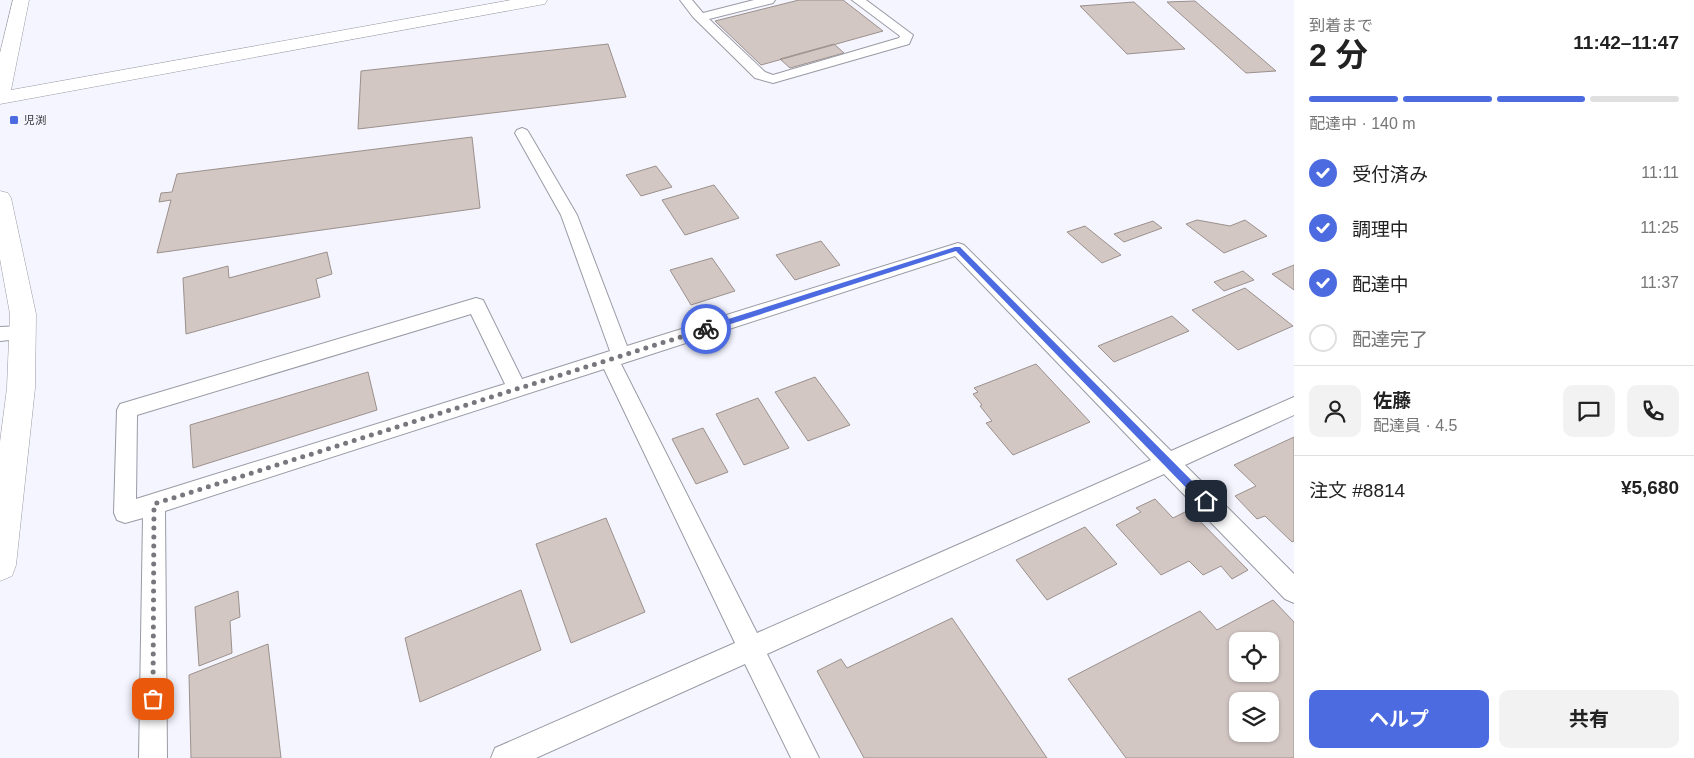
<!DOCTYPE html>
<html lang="ja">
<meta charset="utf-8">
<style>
:root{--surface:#fff;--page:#f2f2f2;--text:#222;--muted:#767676;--line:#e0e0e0;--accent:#4d6be0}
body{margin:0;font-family:Helvetica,"Noto Sans JP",sans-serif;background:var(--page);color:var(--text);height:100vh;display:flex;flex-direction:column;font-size:19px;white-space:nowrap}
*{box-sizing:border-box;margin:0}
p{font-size:16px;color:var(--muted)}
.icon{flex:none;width:28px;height:28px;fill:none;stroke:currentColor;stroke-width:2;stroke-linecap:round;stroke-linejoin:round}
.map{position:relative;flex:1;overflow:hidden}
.panel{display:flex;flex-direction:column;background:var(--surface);width:400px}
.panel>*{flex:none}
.tools{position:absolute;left:1229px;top:632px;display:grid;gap:10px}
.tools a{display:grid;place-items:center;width:50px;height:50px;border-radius:10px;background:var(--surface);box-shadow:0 1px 4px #0004;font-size:25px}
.pin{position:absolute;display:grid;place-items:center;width:42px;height:42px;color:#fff;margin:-21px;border-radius:10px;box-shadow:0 2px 8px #0006}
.courier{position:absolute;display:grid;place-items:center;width:50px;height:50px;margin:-25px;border:4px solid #4d6be0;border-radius:50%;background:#fff;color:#222;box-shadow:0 1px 6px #0007}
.summary em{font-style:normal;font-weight:700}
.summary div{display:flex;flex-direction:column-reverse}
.summary{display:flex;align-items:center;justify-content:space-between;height:85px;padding:0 15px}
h1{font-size:32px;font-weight:700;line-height:38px}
.bar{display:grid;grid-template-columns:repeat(4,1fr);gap:8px 5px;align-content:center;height:60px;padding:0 15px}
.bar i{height:6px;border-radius:4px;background:var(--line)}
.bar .selected{background:var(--accent)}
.bar p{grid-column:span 4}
.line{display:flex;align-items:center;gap:12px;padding:0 15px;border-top:1px solid var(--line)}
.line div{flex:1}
.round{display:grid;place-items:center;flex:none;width:52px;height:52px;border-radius:10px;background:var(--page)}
ol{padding:0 15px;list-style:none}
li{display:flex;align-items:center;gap:15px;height:55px}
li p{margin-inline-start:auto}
li .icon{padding:5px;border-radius:50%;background:var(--accent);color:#fff;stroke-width:4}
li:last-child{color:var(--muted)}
li i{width:28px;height:28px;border:2px solid var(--line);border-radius:50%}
.cta{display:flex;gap:10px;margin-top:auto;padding:10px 15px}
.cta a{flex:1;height:58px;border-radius:10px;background:var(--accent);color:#fff;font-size:20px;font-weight:700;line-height:58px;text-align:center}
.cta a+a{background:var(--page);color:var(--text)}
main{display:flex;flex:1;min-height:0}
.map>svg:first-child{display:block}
</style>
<main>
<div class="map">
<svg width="1294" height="758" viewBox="0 0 1294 758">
<rect width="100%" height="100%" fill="#f4f5fe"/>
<path fill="#d3c7c4" stroke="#9b908c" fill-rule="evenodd" d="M799 0H843L883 31 761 65 715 21Z
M1195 1 1276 71 1246 73 1167 2Z
M1134 2 1185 49 1127 54 1080 6Z
M608 44 626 97 358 129 361 71Z
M834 44 844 53 790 68 780 59Z
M472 137 480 208 157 253 171 200 159 202 161 193 172 192 177 174Z
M656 166 672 187 641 196 626 175Z
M714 185 739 218 685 235 662 200Z
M1197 220 1230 226 1245 220 1267 236 1224 253 1186 224Z
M1153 221 1162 228 1124 242 1114 234Z
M1085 226 1121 255 1102 263 1067 232Z
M821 241 840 265 795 280 776 255Z
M327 252 332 274 316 279 320 297 186 334 183 278 228 266 229 278Z
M712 258 735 291 691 305 670 270Z
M1294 265V290L1272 274Z
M1243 271 1254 280 1224 291 1214 282Z
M1245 288 1293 326 1238 350 1192 310Z
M1172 316 1189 331 1114 362 1098 346Z
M1036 364 1090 422 1013 455 986 423 992 421 980 406 982 405 973 394 978 392 974 388Z
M368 372 377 410 193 468 190 425Z
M815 377 850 425 808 441 775 392Z
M758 398 789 448 744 465 716 414Z
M703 428 728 472 696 484 672 439Z
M1294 437V541L1292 542 1265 516 1257 519 1235 496 1256 486 1234 465Z
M1155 499 1173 518 1189 510 1248 570 1232 579 1221 566 1203 575 1189 561 1161 575 1116 525 1141 512 1136 508Z
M606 518 645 612 571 643 536 544Z
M1085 527 1117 564 1047 600 1016 560Z
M521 590 541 650 420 702 405 638Z
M238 591 240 617 230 621 232 653 199 666 195 607Z
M1273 600 1294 622V758H1126L1068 679 1200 611 1217 630ZM1238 641H1270V674H1238ZM1238 701H1270V734H1238Z
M952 618 1047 758H864L817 671 841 659 847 668Z
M268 644 281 758H191L189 675Z"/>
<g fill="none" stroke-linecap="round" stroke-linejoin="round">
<g stroke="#999aa4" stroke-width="2">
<path id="service" d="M680 0H692L703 13 754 0H775L773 3 709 19 765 72 773 75 899 38 900 36 852 0H866L913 35 909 44 773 83 755 78 693 17Z
M522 128 527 130 529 133 577 215 627 346 958 243 964 245 1171 451 1294 397V415L1185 465 1294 574V603L1285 599 1164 474 767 654 819 758H791L745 664 536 758H491L495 748 735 643 604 369 165 511 167 758H139L143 518 125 523 117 520 114 513 117 410 120 404 476 298 483 300 522 379 610 351 561 215 515 133 517 130ZM955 256 1151 460 757 633 621 364ZM471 314 505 384 136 499 137 415Z
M22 326 29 328 32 333 29 338 0 341V327Z"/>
</g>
<g stroke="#999aa4" stroke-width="1">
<path id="tertiary" d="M13 0H29L11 90 511 0H547L545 4 539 5 0 104V53Z
M0 191 8 193 11 198 36 314 35 388 16 565 12 576 0 581V442L7 388 10 314 0 259Z"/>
</g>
<use href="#service" fill="#fff" fill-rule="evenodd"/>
<use href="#tertiary" fill="#fff" fill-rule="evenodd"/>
</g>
<path fill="#4d6be0" d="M955 247H960L1209 498V504H1202L956 251 706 332 702 329 703 327Z"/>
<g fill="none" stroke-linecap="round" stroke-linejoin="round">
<path stroke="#77777d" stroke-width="5" stroke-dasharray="0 9" d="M153 699 154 504 706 329"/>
</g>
<rect fill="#4d6be0" stroke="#f4f5fe" stroke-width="2" x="9" y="115" width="10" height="10" rx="2.5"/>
<g text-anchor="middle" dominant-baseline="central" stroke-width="5" stroke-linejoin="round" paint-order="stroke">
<g font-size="11" fill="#333337" stroke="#f4f5fe" text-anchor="start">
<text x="24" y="120">児渕</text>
</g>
</g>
</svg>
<div class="tools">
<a><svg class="icon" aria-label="locate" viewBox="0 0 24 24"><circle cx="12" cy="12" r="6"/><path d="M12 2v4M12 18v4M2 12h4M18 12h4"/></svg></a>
<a><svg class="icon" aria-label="layers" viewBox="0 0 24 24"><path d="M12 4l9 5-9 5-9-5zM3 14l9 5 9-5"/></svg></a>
</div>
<div class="pin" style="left:153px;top:699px;background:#ea580c"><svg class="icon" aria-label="bag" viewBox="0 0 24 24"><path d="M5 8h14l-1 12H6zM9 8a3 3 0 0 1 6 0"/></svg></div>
<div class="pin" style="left:1206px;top:501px;background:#1f2937"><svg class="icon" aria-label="home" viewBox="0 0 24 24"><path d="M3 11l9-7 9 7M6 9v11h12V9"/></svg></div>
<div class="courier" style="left:706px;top:329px"><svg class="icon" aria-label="bike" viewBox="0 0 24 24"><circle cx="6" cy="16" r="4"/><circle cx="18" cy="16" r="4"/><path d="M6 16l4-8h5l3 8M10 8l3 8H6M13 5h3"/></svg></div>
</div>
<section class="panel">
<div class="summary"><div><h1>2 分</h1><p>到着まで</p></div><em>11:42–11:47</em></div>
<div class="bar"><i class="selected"></i><i class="selected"></i><i class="selected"></i><i></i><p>配達中 · 140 m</p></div>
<ol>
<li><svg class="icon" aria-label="check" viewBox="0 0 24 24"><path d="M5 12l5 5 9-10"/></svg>受付済み<p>11:11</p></li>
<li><svg class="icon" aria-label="check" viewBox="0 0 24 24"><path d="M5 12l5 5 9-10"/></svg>調理中<p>11:25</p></li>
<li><svg class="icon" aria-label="check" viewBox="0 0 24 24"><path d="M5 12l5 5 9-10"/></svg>配達中<p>11:37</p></li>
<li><i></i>配達完了</li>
</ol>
<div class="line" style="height:90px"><a class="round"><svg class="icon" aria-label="person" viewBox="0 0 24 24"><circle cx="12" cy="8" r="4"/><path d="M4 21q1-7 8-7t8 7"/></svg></a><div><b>佐藤</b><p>配達員 · 4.5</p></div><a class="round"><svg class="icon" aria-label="chat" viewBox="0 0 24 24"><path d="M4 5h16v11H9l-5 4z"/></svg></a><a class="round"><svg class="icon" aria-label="phone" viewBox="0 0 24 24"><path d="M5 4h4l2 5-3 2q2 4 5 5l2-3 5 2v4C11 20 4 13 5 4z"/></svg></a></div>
<div class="line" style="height:65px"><div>注文 #8814</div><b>¥5,680</b></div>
<div class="cta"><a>ヘルプ</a><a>共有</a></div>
</section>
</main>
